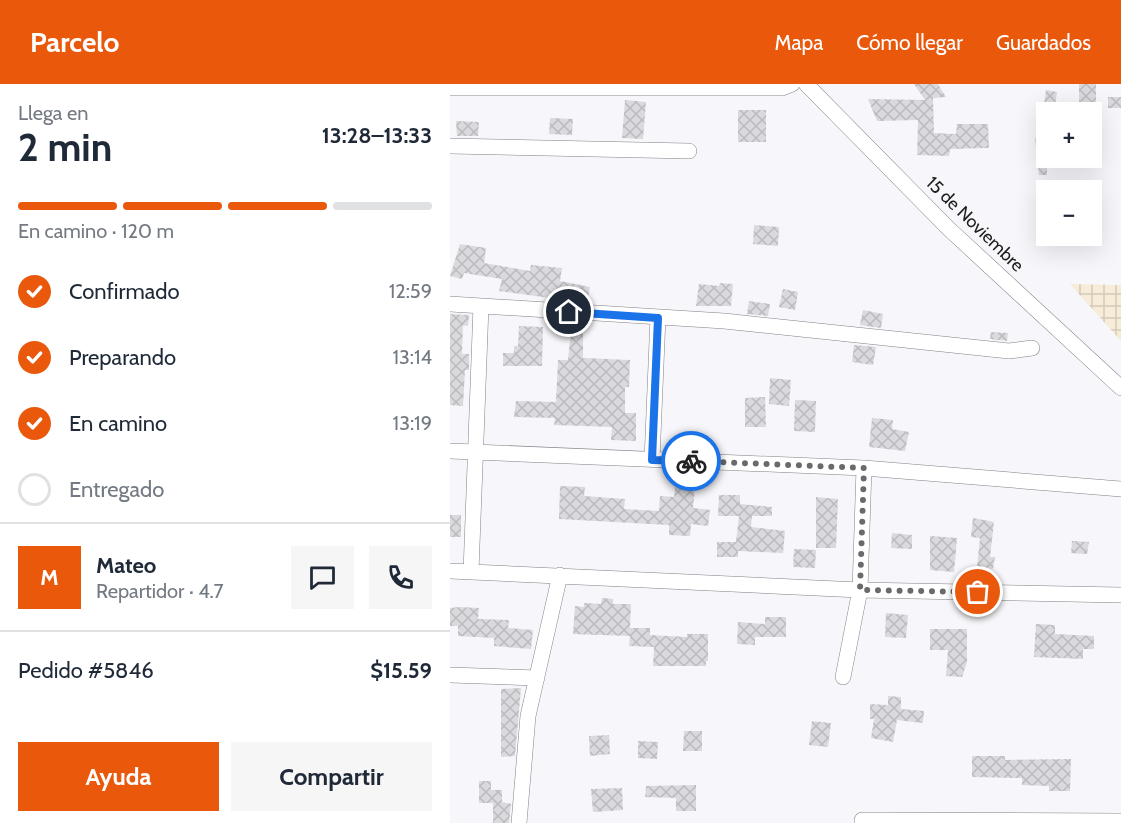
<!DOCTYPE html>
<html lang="es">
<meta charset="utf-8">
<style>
:root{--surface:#fff;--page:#f6f6f7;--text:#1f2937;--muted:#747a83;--line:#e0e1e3;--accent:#ea580c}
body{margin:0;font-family:Cabin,sans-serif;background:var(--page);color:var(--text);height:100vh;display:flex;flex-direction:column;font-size:22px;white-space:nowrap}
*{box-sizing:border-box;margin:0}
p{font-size:20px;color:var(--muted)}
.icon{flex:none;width:33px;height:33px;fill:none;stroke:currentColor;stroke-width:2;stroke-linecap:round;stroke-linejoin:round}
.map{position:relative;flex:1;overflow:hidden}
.side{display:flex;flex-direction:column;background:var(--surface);width:450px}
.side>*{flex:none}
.tools{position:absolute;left:586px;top:18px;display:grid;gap:12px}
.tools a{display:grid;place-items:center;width:66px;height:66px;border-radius:0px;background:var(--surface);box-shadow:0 6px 24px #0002;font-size:30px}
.pin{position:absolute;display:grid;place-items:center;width:51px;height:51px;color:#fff;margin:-26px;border:3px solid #fff;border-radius:50%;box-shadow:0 2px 6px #0007}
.courier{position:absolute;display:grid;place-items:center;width:60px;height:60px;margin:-30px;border:4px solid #1a73e8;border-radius:50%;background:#fff;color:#222;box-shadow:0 2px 8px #0007}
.overview em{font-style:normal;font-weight:700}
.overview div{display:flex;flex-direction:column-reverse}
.overview{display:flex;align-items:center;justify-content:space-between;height:102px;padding:0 18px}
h1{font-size:39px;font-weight:700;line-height:45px}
.bar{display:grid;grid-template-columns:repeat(4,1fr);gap:9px 6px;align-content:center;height:72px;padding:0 18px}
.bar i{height:8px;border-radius:4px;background:var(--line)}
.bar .current{background:var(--accent)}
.bar p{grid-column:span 4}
.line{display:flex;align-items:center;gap:15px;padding:0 18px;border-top:2px solid var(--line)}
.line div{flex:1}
.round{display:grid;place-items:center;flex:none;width:63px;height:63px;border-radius:0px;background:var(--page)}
ol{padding:0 18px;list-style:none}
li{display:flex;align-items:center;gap:18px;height:66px}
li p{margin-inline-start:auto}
li .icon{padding:6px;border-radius:50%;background:var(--accent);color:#fff;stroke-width:4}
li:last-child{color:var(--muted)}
li i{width:33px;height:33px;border:3px solid var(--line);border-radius:50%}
.cta{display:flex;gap:12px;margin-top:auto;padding:12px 18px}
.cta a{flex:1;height:69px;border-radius:0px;background:var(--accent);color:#fff;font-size:24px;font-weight:700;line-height:69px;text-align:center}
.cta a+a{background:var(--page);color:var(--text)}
header{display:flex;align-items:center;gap:36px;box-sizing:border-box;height:84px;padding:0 30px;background:var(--accent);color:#fff}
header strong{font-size:28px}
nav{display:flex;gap:33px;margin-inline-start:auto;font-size:21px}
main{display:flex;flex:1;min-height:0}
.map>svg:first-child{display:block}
</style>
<header>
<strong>Parcelo</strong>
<nav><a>Mapa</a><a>Cómo llegar</a><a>Guardados</a></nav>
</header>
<main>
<section class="side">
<div class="overview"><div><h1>2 min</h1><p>Llega en</p></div><em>13:28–13:33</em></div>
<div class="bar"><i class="current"></i><i class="current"></i><i class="current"></i><i></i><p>En camino · 120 m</p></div>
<ol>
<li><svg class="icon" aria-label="check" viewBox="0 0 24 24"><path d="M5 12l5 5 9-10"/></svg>Confirmado<p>12:59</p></li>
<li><svg class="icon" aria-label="check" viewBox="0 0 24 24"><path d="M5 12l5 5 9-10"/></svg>Preparando<p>13:14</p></li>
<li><svg class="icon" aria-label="check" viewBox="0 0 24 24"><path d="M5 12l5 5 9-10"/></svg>En camino<p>13:19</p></li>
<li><i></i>Entregado</li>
</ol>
<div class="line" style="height:108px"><b class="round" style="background:var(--accent);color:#fff">M</b><div><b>Mateo</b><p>Repartidor · 4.7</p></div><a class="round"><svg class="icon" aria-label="chat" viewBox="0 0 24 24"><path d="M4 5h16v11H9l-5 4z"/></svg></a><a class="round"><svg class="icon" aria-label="phone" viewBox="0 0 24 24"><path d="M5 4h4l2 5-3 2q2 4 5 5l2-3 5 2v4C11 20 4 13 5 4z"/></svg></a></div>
<div class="line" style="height:78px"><div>Pedido #5846</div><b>$15.59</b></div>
<div class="cta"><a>Ayuda</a><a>Compartir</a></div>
</section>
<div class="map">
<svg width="671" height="739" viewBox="0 0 671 739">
<defs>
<pattern id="industrial-grid" width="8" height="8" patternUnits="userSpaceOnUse" patternTransform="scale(1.5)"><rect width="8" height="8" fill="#f7ecd7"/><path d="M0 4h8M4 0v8" fill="none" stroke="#d3cab8"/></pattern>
<pattern id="building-cross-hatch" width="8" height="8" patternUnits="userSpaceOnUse" patternTransform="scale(1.5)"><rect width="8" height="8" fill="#dad9dd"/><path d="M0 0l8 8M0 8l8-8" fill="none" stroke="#bbbabd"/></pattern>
</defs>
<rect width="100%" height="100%" fill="#f7f6fa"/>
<path fill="url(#industrial-grid)" d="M620 200 671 201V257Z"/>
<path fill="url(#building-cross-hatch)" d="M464 0H488L496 13 483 14 484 49 506 50 507 40H538L539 64 500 65 499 72 467 71 468 36 427 37 418 15 475 16Z
M629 0H646V22H629Z
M596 6 607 8 605 22 594 20Z
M658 13H671V24H658Z
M175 16 196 18 193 55 172 54Z
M288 26H316V58H288Z
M100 34 123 35 122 51 99 50Z
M6 37 29 38 28 52H7Z
M597 52V91H589L585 54Z
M304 141 329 143 328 162 303 160Z
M10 160 36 164 34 179 80 187 81 181 112 184 110 197 140 203 137 218 108 212V215L49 207 52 195 14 189 12 195 0 192Z
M270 199 283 200 281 222H246L249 200 269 202Z
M333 205 348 208 345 226 329 223Z
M299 217 320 220 318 232 297 230Z
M413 226 433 230 431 244 410 241Z
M0 230 19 231 18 242 13 241 12 270H19V286H15L13 322 0 321Z
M122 238H133V274L180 276 179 303H175V329H186V357L161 356 162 343 104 341 105 334 64 333 66 317 106 318 108 276H118Z
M69 242 93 243 92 282H53V269H64V262H68Z
M541 248 558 249 557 257 540 255Z
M404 261 426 263 423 281 402 278Z
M320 294 341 296 339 322 319 320Z
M315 313 316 343H295V314Z
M345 316 366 317 365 348 344 347Z
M422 334 443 336 442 345 459 348 455 367 419 363Z
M110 402 135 403 134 412 175 415 174 425 209 427 210 412 224 413 225 402 245 403 243 424 260 426 258 442 241 440 240 452 219 451V441L109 435Z
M269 411H290V420L322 423V432H302L301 443 335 447 333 469 288 467V473H267V458H286L289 432H268Z
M366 413 388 415 386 464H366Z
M0 431H11V453H0Z
M523 434 544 438 540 473H545L543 485 527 483 530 454 521 453Z
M442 449 462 451V465L441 464Z
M480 452 507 454 504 488 480 486Z
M622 457 639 458 637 470 621 469Z
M344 465 366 466 365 484 343 483Z
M152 514 163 515V520H181L180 544H200V551L237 553V550H258V577H256V582H203L204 563 179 562 180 552 123 550 125 522 134 523V519L151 520Z
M9 523 29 524 28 535 59 536 58 544 83 546 81 565 44 562V554L8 552V542H0V524Z
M436 529 458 531 456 554 435 553Z
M315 533H336V553H305V561L287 560 288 538 315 540Z
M586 540 605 541V550L644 552V565H633V575L584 573Z
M480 545H517V578L512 593 496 592 498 566H480Z
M71 604 65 672 51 673V605Z
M438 612 451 613V625L474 627 473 639 447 636 443 658 421 654 424 635H420V620L438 621Z
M362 637 381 639 378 663 359 661Z
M234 647H252V667H233Z
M159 651 160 670 140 672 139 652Z
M188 657 208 658 207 675 188 674Z
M522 672H555V676L621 675 620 707H599V702L572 701V694L522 693Z
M29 697H41V706H52V718L61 720 59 739H43V719H29Z
M246 701V727H226V714L195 713 196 702Z
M172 704 173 726 143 728 141 705Z"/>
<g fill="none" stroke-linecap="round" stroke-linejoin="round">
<g stroke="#828185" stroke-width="16">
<path id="minor" d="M356 0 498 144 671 304
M0 4H332L342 0
M0 62 239 67
M0 220 274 237 559 267 582 264
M0 367 414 384 671 405
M202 376 208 233
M0 487 410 506 671 511
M21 488 31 222
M0 591 87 594
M393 593 410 506 414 384
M69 739 78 632 110 491
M412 739V736L671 737"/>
</g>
<use href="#minor" stroke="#fff" stroke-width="15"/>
</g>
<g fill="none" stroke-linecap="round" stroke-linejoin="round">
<path stroke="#6a6a6c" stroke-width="6" stroke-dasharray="0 10.8" d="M241 377 414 384 410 506 528 508"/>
<path stroke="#1a73e8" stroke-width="8" d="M119 228 208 234 202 376 241 377"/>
</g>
<g text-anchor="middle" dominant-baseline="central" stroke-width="4.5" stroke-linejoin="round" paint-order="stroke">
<g font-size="18" fill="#1e1e1f" stroke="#f7f6fa">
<text transform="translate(525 140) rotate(44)">15 de Noviembre</text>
</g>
</g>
</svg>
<div class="tools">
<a>+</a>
<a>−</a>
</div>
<div class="pin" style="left:528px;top:508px;background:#ea580c"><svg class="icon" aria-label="bag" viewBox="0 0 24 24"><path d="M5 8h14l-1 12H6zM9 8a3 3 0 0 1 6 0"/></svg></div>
<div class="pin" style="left:119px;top:228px;background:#1f2937"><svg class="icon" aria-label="home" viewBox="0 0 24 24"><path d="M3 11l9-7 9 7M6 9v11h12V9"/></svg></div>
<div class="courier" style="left:241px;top:377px"><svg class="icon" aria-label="bike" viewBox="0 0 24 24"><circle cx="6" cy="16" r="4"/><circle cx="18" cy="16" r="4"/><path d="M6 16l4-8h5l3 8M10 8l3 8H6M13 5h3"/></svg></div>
</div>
</main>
